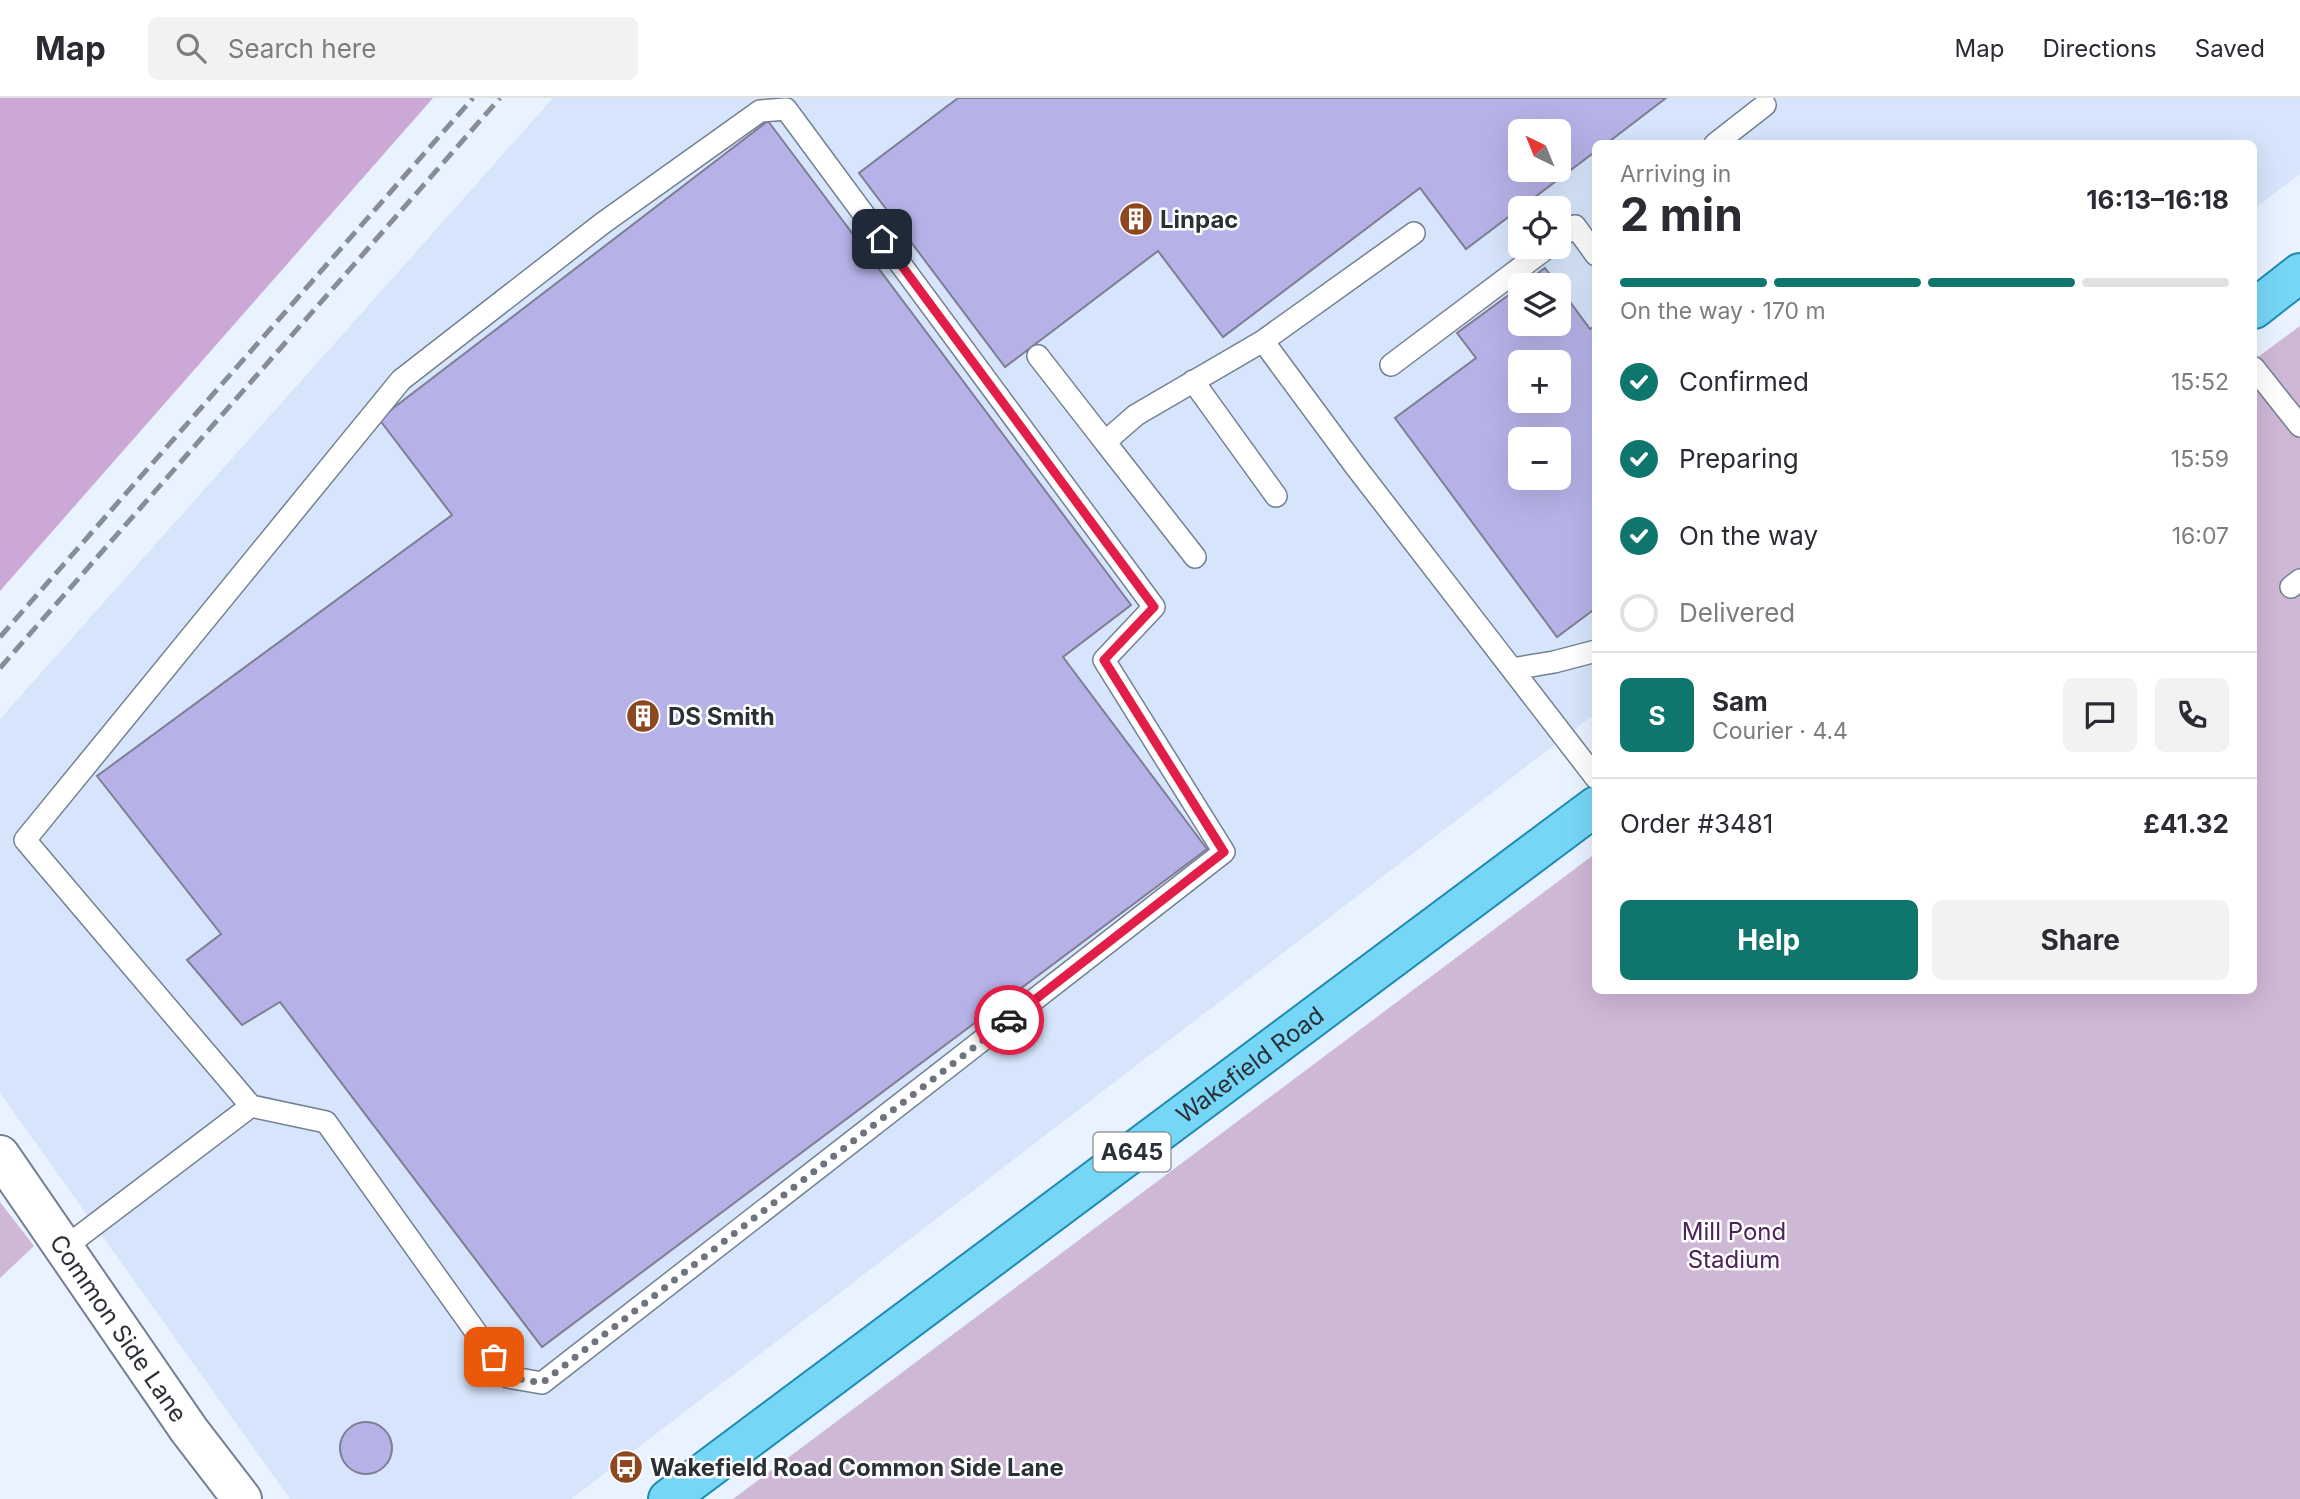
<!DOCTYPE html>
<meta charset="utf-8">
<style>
:root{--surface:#fff;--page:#f2f2f3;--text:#2b2b33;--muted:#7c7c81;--line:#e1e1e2;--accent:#0f766e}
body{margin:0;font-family:Inter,sans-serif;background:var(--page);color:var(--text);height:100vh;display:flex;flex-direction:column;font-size:26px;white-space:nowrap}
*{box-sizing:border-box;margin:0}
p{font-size:23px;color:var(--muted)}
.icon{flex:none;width:38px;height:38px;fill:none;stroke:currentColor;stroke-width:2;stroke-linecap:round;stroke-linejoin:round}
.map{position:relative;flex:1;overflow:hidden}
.panel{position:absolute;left:1592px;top:42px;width:665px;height:854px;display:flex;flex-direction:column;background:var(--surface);border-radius:10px;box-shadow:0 7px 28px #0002}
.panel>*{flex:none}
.needle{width:46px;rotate:317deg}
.tools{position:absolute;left:1508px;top:21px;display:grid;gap:14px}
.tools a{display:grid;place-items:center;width:63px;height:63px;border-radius:10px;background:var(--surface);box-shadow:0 7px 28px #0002;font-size:35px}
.pin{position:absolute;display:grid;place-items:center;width:60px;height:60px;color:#fff;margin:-30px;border-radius:14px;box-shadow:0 4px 10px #0006}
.courier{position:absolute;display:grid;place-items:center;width:70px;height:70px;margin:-35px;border:5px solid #e11d48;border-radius:50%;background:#fff;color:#222;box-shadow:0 2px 9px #0007}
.head em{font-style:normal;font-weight:700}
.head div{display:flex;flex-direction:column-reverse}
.head{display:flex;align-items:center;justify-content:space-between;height:119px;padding:0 28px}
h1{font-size:46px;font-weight:700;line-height:52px}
.bar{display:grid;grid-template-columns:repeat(4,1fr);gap:10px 7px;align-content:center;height:84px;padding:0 28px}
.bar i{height:9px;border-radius:5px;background:var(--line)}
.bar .selected{background:var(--accent)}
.bar p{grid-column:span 4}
.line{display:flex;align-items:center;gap:18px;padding:0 28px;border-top:2px solid var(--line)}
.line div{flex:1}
.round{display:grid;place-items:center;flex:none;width:74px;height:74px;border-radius:10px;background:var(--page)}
ol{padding:0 28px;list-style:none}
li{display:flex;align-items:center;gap:21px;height:77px}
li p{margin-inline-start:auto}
li .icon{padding:7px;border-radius:50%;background:var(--accent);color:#fff;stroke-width:4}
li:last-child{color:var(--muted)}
li i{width:38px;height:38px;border:4px solid var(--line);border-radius:50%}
.action{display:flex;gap:14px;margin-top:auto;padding:14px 28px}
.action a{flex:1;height:80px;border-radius:10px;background:var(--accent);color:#fff;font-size:28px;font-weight:700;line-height:80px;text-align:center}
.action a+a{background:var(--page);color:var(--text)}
header{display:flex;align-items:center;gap:42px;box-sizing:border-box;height:98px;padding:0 35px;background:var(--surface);border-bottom:2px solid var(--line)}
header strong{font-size:33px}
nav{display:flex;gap:38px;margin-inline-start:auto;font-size:24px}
.search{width:490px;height:63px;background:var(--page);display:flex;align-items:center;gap:18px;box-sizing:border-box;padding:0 24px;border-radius:10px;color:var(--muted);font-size:26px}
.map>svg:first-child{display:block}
</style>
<header>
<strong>Map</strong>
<div class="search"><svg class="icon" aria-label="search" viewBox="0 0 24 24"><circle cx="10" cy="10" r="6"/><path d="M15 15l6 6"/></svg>Search here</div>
<nav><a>Map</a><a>Directions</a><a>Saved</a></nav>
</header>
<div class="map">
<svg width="2300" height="1401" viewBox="0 0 2300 1401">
<rect width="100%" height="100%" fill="#e9f2ff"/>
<path fill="#d6e5fb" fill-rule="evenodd" d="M553 0H2300V76L2254 111V46H1596V615L571 1401H290L0 995V621ZM1521 33H1559V72H1521ZM1521 110H1559V149H1521ZM1521 187H1559V226H1521ZM1521 264H1559V303H1521ZM1521 341H1559V380H1521Z"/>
<path fill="#cfb7d6" d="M2300 228V1401H733L1596 755V892H2254V262Z
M0 1104 34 1148 0 1180Z"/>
<path fill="#cca8d7" d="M0 0H433L0 493Z"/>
<path fill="#b6b2e7" stroke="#7f7d93" stroke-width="2" fill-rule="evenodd" d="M958 0H1666L1606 46H1596V53L1466 151 1420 90 1223 239 1158 153 1005 269 859 75ZM1521 33H1559V72H1521Z
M768 23 1131 507 1063 559 1207 751 542 1249 280 904 242 927 187 862 221 836 97 678 452 417 379 321Z
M1545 170 1558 187H1522Z
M1521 188V226H1559V189L1590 231 1596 227V510L1557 539 1395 320 1476 260 1457 235ZM1521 264H1559V303H1521ZM1521 341H1559V380H1521Z
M340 1350a26 26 0 1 1 52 0a26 26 0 1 1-52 0Z"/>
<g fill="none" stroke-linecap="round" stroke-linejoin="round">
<g stroke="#738093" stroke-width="24">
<path id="service" d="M1715 46 1765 7
M1559 140 1575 128 1596 157
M1263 243 1414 135
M1038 258 1105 344 1136 317 1263 243 1356 369 1596 680
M1391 267 1548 149
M2254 270 2300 328
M1193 283 1276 398
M1105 344 1195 459
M2291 489 2300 482
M1512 571 1554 564 1596 553
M64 1150 251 1008 326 1024 508 1279 542 1285 1224 754 1104 562 1154 509 786 11 760 13 603 125 401 282 25 742 251 1008"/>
</g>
<g stroke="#738093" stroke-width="42">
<g id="secondary">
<path id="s1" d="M0 1057 189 1332 242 1401"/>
</g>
</g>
<g stroke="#208ab0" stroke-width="42">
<g id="primary">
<path d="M2254 211 2300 175"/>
<path id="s2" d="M668 1401 1596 708"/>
</g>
</g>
<use href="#service" stroke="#fff" stroke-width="21"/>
<use href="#secondary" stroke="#fff" stroke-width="38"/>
<use href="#primary" stroke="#76d6f6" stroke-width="38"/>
<path stroke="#868d97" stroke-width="5" stroke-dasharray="14 7" stroke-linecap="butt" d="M0 539 473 0
M0 570 500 0"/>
</g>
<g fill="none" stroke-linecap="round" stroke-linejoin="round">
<path stroke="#6e747e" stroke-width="7" stroke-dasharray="0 12.6" d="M494 1259 508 1279 542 1285 1009 922"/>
<path stroke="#e11d48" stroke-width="9" d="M882 141 1154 509 1104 562 1224 754 1009 922"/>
</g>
<defs>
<g id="building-disc" transform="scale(1.75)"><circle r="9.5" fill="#8d481f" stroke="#fff"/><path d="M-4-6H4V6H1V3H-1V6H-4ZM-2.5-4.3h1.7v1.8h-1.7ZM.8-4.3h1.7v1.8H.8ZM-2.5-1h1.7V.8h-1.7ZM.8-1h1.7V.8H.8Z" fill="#fff"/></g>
<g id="bus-disc" transform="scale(1.75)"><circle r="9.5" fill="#8d481f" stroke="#fff"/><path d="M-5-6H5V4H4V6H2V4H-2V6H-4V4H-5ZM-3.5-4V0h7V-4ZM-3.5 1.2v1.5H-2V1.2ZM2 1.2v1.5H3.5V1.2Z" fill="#fff"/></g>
</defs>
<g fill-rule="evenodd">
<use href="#building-disc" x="1136" y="121"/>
<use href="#building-disc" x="643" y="618"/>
<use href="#bus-disc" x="626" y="1369"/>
</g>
<g text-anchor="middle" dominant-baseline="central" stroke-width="5" stroke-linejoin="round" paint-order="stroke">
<rect fill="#fff" stroke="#6b6e74" stroke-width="2" x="1093.5" y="1034.5" width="77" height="39" rx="5"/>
<g font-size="23" font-weight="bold" fill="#2b3038">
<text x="1132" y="1054">A645</text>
</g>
<g font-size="24" font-weight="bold" fill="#2b3038" stroke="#fff" text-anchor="start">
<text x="1160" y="121">Linpac</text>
<text x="668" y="618">DS Smith</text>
<text x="650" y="1369">Wakefield Road Common Side Lane</text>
</g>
<g font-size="24" fill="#2b3038" stroke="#fff">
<text stroke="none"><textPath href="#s2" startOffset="726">Wakefield Road</textPath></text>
<text stroke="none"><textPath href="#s1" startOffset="210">Common Side Lane</textPath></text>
</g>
<g font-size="24" fill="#4d225a" stroke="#fff">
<text x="1734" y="1133">Mill Pond<tspan x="1734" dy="28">Stadium</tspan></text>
</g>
</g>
</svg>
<div class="tools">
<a><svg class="needle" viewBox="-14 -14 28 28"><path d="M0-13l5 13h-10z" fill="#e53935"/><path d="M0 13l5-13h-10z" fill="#7c7c81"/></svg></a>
<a><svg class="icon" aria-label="locate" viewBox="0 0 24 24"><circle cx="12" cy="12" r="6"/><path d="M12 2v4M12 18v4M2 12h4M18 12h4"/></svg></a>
<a><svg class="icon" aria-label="layers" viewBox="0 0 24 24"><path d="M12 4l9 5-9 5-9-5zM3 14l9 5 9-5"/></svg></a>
<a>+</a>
<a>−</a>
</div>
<div class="pin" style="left:494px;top:1259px;background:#ea580c"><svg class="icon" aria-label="bag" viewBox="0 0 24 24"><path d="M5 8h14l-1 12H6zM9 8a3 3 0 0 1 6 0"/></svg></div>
<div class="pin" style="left:882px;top:141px;background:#1f2937"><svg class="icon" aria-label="home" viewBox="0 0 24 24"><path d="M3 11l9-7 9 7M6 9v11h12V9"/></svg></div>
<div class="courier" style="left:1009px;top:922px"><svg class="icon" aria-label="car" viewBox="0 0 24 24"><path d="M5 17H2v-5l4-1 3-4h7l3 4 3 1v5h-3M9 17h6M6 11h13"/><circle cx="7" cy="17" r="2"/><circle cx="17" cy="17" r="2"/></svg></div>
<section class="panel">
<div class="head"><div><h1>2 min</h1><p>Arriving in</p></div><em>16:13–16:18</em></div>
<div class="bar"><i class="selected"></i><i class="selected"></i><i class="selected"></i><i></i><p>On the way · 170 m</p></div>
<ol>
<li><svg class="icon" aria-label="check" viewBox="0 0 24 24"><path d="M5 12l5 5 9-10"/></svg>Confirmed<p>15:52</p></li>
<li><svg class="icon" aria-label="check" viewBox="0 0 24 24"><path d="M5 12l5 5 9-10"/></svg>Preparing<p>15:59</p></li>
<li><svg class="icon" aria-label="check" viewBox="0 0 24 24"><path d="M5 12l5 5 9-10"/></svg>On the way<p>16:07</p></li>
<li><i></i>Delivered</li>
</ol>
<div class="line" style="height:126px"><b class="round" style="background:var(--accent);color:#fff">S</b><div><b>Sam</b><p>Courier · 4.4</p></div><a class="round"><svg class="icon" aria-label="chat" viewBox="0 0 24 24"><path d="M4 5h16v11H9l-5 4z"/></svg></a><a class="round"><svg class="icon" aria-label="phone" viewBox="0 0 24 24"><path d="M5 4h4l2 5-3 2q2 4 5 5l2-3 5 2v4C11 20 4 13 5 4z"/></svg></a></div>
<div class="line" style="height:91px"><div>Order #3481</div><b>£41.32</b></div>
<div class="action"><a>Help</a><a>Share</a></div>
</section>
</div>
